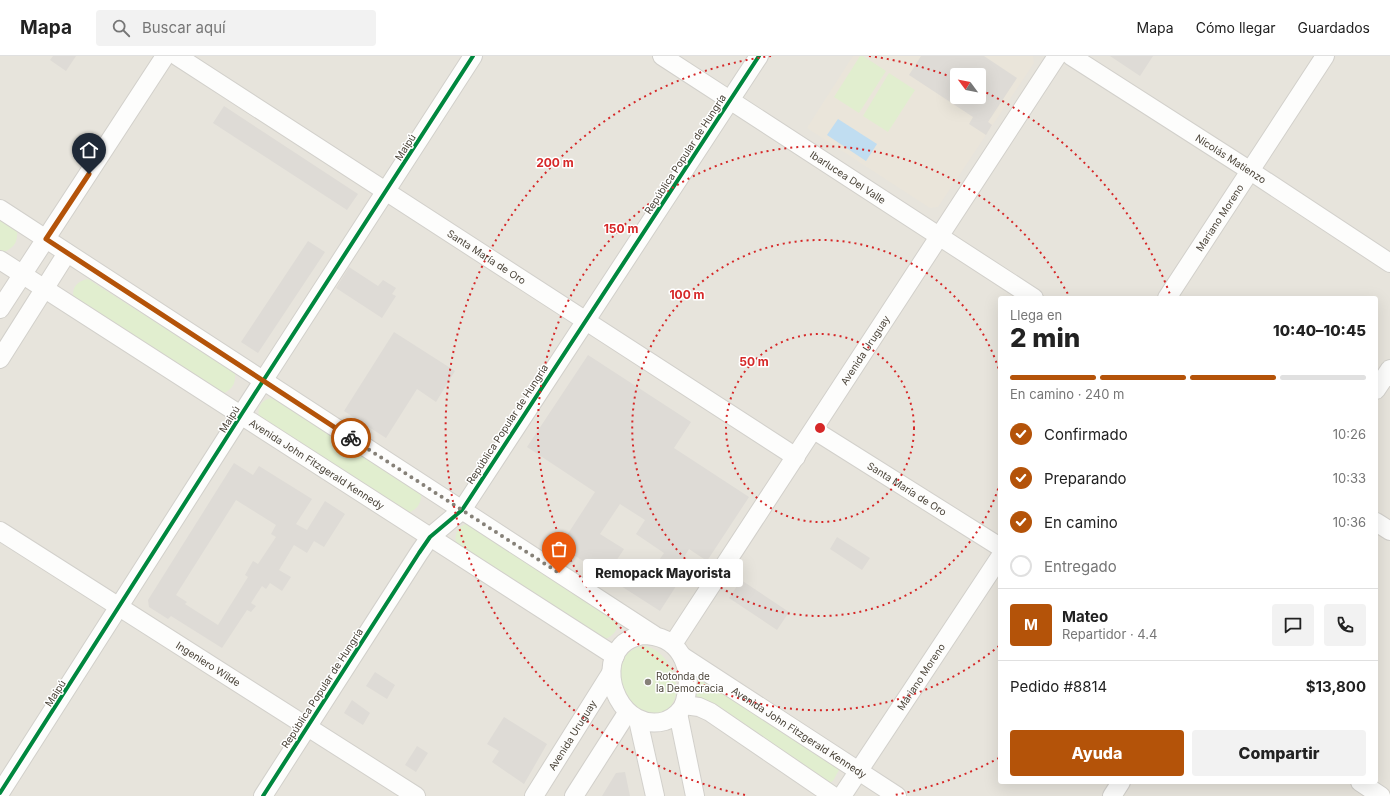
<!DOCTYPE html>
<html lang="es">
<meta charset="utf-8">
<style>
:root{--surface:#fff;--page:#f2f2f2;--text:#222;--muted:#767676;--line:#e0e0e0;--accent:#b45309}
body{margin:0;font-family:Inter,sans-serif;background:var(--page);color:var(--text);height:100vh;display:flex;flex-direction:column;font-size:15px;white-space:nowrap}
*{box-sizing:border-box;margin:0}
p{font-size:13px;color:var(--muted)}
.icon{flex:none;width:22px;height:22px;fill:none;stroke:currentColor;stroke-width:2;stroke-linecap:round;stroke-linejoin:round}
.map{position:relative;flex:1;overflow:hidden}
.side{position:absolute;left:998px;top:240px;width:380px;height:488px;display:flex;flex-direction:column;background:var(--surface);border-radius:4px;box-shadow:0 4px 16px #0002}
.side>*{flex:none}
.needle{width:26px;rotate:302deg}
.controls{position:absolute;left:950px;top:12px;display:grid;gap:8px}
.controls a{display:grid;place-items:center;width:36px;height:36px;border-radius:4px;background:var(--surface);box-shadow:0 4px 16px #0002;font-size:20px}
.pin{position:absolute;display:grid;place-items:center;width:34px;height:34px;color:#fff;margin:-41px -17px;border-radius:50% 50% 50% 0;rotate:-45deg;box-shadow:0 0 4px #0007}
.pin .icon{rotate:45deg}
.courier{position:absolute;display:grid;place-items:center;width:40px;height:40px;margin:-20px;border:3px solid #b45309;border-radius:50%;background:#fff;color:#222;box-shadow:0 1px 5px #0007}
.bubble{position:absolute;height:28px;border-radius:4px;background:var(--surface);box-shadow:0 4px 16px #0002;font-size:13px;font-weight:800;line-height:28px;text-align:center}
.summary em{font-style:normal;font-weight:800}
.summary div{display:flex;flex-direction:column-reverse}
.summary{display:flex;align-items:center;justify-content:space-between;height:68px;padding:0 12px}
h1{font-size:26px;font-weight:800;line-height:30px}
.bar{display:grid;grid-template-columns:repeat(4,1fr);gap:6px 4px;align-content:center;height:48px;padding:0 12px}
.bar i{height:5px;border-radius:3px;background:var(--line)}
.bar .active{background:var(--accent)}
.bar p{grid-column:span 4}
.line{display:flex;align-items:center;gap:10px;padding:0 12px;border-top:1px solid var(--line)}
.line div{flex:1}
.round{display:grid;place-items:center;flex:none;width:42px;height:42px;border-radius:4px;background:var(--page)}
ol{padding:0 12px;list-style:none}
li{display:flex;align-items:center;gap:12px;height:44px}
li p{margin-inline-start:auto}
li .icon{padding:4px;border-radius:50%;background:var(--accent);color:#fff;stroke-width:4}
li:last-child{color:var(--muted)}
li i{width:22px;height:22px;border:2px solid var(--line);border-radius:50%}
.primary-button{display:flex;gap:8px;margin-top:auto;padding:8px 12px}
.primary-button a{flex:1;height:46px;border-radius:4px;background:var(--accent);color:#fff;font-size:16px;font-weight:800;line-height:46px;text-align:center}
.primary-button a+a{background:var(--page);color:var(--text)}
header{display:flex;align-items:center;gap:24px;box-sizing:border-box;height:56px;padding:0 20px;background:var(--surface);border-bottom:1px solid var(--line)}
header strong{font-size:19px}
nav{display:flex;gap:22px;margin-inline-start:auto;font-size:14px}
.search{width:280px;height:36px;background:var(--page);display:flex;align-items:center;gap:10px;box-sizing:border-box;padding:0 14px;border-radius:4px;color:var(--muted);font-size:15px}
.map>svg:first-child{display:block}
</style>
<header>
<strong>Mapa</strong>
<div class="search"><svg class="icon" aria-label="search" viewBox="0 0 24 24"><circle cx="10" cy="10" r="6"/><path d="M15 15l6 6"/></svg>Buscar aquí</div>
<nav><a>Mapa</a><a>Cómo llegar</a><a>Guardados</a></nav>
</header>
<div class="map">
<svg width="1390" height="740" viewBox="0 0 1390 740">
<rect width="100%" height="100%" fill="#f4f2ee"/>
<path fill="#e7e4dc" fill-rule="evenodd" d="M0 0H1390V740H0ZM957 19H979V41H957ZM1000 242H1376V726H1000Z"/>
<path fill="#eae5da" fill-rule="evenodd" d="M853 0H1033L1034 7 938 151 930 152 807 72ZM957 19H979V41H957Z"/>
<path fill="#e1eecf" d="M860 0H863L886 15 859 57 834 41Z
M889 17 915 34 888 76 863 60Z
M0 164 17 175C18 186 14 192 4 196L0 194Z
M88 223 235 317C236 328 232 334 222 338L74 244C71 233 76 225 88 223Z
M273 342 421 436C422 446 418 453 408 457L259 363C257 351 261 343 273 342Z
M470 467 618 562C619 572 615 579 605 583L456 489C454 477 458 469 470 467Z
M643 590C669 592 688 635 668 653 663 658 657 658 650 660 645 657 638 654 634 650 630 647 626 639 624 634 616 613 619 596 643 590Z
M695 619 840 712 833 725 827 728 694 642Z"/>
<path fill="#c0ddf1" d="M838 63 877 88 866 105 827 79Z"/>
<path fill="#dedbd6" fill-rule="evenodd" d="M53 0H76L66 15 50 4Z
M921 0H984L1017 22 988 66 992 69 986 79 969 68 973 61 909 19ZM957 19H979V41H957Z
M1110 0H1153L1140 20Z
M224 50 358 138 347 154 213 67Z
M308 185 325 196 258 297 241 286Z
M349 211 378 230 383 224 396 232 392 238 396 240 382 262 336 232Z
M394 276 455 315 436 346 417 333 386 382 344 355Z
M588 299 691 366 674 392 749 441 707 505 689 493 670 523 678 527 660 555 621 530 639 503 653 513 664 497 636 478 645 464 620 448 600 478 624 493 606 520 560 490 595 436 527 391Z
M234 407 253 419 259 410 312 443 296 468 307 474 325 445 345 458 324 491 314 485 307 497 294 489 279 514 291 521 282 535 270 527 266 533 262 530 251 547 256 550 251 556 247 554 222 592 171 560 168 563 149 551 148 544ZM236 444 276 469 271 478 276 481 258 508 253 505 245 519 248 521 218 569 185 548 187 546 176 539Z
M837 481 870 502 862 514 830 493Z
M741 524 789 556 777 574 729 542Z
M375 616 395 629 387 643 366 630Z
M352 644 370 657 363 669 344 657Z
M504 661 547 688 524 728 492 706 499 695 487 688Z
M417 690 428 697 416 716 405 709Z
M625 716 630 740H602L616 717Z"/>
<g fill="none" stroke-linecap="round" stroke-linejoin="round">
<g stroke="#d2d0cb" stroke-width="20">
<g id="minor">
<path id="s1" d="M177 0 796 401"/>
<path id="s2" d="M662 0 1034 242"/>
<path id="s3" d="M1071 0 1249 114 1390 207"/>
<path d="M0 153 654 579"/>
<path id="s4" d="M0 204 615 600"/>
<path id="s5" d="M1167 242 1325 0"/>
<path d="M0 253 165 0"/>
<path d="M0 303 67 197"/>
<path d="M1376 334 1390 313"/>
<path id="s6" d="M814 374 1000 491"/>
<path d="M1376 466 1390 475"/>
<path id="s7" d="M0 475 416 740"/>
<path d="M642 579C680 579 694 610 685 645 683 654 674 662 665 665 623 677 596 617 621 590 626 584 634 581 642 579Z"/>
<path id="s8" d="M673 588 1057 0"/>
<path id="s9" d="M682 600 897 740"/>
<path d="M684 649 699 651 710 656 833 740"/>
<path d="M678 657 695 740"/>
<path d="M638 664 655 740"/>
<path d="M1360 726 1381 740"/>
<path d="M0 737 241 359 473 0"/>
<path d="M263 740 419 497 430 481 462 454 759 0"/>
<path id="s10" d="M534 740 611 617"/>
<path d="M574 740 627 657"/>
<path id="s11" d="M842 740 1000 501"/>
<path d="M1112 740 1121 726"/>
</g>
</g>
<use href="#minor" stroke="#fdfdfc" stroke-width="18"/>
<g stroke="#fff" stroke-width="6">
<path id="cycleway" d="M0 737 241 359 473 0
M263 740 419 497 430 481 462 454 759 0"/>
</g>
<use href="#cycleway" stroke="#00873e" stroke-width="4"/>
</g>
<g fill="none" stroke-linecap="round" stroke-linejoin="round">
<path stroke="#868178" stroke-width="4" stroke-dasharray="0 7.2" d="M351 382 559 517"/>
<path stroke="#b45309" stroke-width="5" d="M89 118 46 183 351 382"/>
</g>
<g fill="none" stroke="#d62828" stroke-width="2" stroke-dasharray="2 4">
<circle cx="820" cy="372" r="94"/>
<path d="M1000 427A188 188 0 1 1 1000 317"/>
<path d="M999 590A282 282 0 1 1 1070 242"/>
<path d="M999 702A375 375 0 0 1 895 739M745 739A375 375 0 0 1 771 0M869 0A375 375 0 0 1 954 22M981 34A375 375 0 0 1 1171 241"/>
</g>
<circle fill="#868178" stroke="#fff" stroke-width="1.5" cx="648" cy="626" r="4"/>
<g text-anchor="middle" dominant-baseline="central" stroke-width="3" stroke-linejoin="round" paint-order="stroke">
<g font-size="10" fill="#4b4439" stroke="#fff">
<text transform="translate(405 91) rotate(-57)">Maipú</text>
<text transform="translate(685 98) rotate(-57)">República Popular de Hungría</text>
<text stroke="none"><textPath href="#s3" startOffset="190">Nicolás Matienzo</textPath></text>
<text stroke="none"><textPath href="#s2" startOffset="222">Ibarlucea Del Valle</textPath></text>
<text stroke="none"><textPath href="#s5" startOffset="96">Mariano Moreno</textPath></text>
<text stroke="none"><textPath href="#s1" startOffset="369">Santa María de Oro</textPath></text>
<text stroke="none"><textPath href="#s8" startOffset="351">Avenida Uruguay</textPath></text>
<text transform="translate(229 363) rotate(-58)">Maipú</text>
<text transform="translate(507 368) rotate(-57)">República Popular de Hungría</text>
<text stroke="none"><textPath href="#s4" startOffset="377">Avenida John Fitzgerald Kennedy</textPath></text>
<text stroke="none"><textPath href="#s6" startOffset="110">Santa María de Oro</textPath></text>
<text stroke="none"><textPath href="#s7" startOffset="247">Ingeniero Wilde</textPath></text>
<text stroke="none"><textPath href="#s11" startOffset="143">Mariano Moreno</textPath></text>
<text transform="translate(322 632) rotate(-57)">República Popular de Hungría</text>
<text transform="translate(55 637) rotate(-57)">Maipú</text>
<text stroke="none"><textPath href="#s9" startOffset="140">Avenida John Fitzgerald Kennedy</textPath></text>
<text stroke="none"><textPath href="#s10" startOffset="72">Avenida Uruguay</textPath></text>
</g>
<g font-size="10" fill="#4b4439" stroke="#fff" text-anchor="start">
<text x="656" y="620">Rotonda de<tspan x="656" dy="12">la Democracia</tspan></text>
</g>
</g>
<circle cx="820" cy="372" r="6" fill="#d62828" stroke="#fff" stroke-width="2"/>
<g font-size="12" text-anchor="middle" font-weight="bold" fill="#d62828" stroke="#fff" stroke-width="3" stroke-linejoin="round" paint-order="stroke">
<text x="555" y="111">200 m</text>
<text x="621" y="177">150 m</text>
<text x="687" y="243">100 m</text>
<text x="754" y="310">50 m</text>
</g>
</svg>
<div class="controls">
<a><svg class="needle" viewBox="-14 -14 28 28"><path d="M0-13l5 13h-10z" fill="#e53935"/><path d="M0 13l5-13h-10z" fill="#767676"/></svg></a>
</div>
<div class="pin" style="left:559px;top:517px;background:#ea580c"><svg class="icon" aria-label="bag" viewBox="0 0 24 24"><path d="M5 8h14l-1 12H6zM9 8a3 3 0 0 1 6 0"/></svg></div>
<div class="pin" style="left:89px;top:118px;background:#1f2937"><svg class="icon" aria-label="home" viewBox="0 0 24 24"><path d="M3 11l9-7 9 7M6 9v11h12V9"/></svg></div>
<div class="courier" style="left:351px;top:382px"><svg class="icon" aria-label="bike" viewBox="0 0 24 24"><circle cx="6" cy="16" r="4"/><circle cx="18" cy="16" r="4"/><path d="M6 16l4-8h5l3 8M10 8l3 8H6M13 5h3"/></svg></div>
<div class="bubble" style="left:583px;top:503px;width:160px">Remopack Mayorista</div>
<section class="side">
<div class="summary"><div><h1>2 min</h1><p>Llega en</p></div><em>10:40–10:45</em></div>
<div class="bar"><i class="active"></i><i class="active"></i><i class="active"></i><i></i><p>En camino · 240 m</p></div>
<ol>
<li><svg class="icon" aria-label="check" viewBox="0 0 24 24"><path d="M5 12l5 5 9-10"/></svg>Confirmado<p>10:26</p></li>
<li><svg class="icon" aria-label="check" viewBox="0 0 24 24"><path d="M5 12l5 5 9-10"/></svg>Preparando<p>10:33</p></li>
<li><svg class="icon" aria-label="check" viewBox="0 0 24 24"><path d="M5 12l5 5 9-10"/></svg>En camino<p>10:36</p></li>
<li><i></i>Entregado</li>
</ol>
<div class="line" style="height:72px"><b class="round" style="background:var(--accent);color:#fff">M</b><div><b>Mateo</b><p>Repartidor · 4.4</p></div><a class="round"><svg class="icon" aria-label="chat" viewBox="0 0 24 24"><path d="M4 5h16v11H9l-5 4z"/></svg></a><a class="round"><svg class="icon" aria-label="phone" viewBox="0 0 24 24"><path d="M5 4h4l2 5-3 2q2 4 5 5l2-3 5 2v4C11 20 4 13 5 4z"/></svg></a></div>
<div class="line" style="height:52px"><div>Pedido #8814</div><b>$13,800</b></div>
<div class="primary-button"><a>Ayuda</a><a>Compartir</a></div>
</section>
</div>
